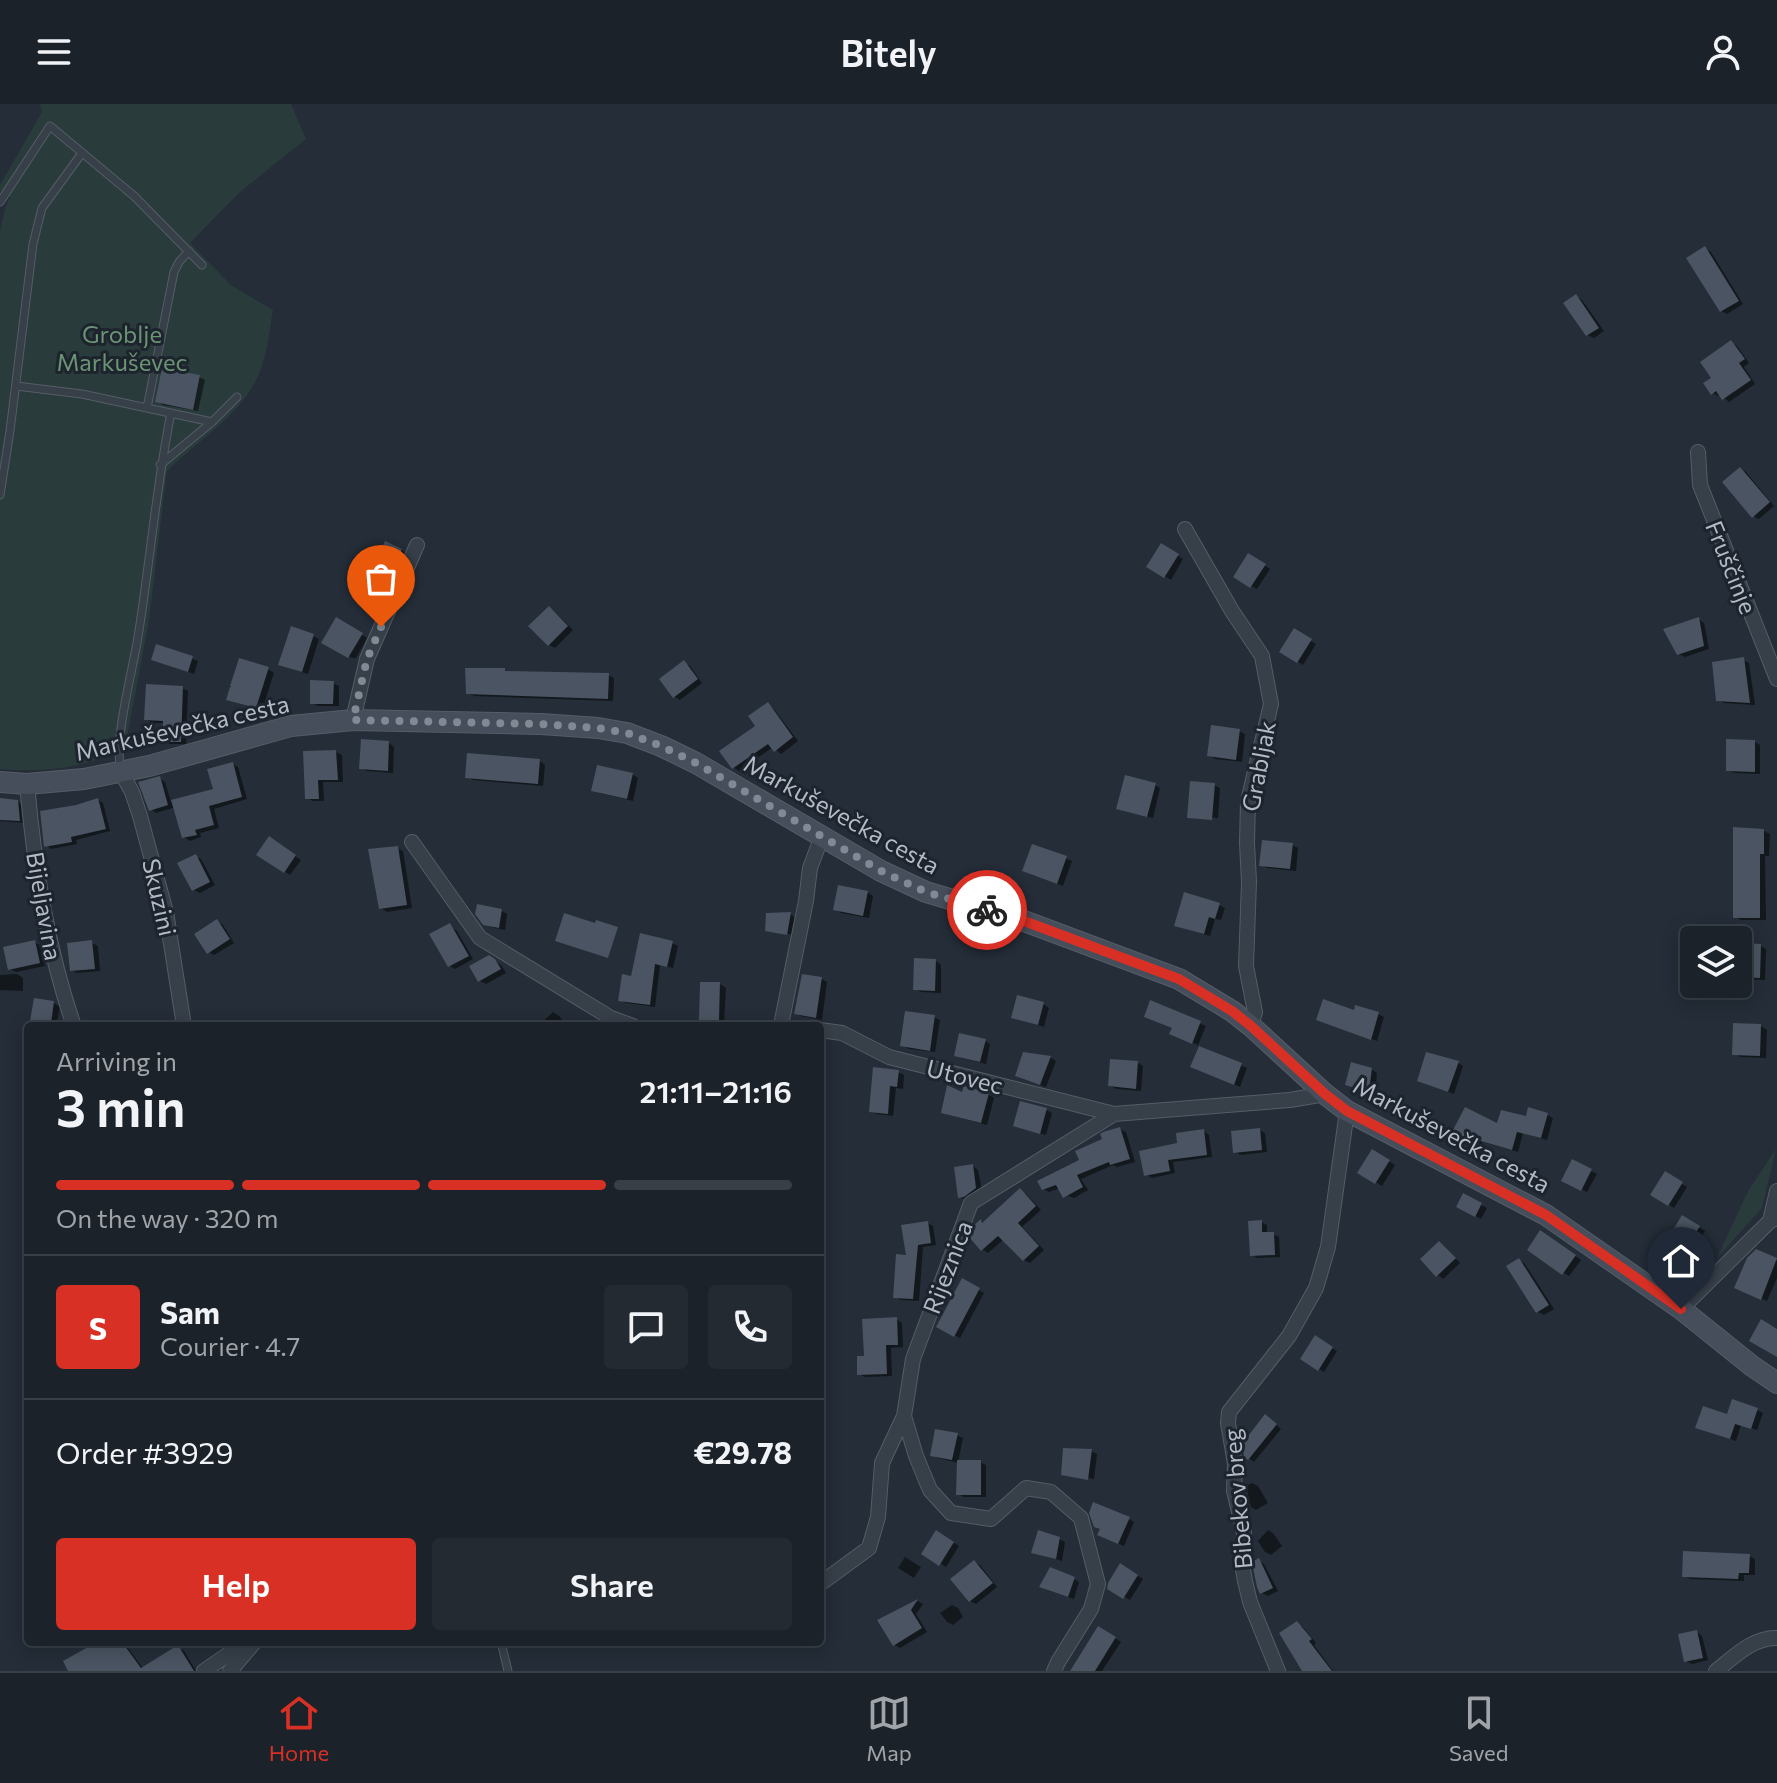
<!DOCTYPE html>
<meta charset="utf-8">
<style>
:root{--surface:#1b222a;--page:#242a32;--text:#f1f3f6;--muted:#a0a4a8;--line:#393f47;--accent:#d93025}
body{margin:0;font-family:Commissioner,sans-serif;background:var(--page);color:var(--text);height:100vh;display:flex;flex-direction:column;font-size:30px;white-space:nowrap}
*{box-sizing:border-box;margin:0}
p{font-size:26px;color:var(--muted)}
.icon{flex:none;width:44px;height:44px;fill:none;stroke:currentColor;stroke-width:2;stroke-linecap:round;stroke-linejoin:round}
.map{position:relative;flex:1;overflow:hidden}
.side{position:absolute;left:24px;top:918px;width:800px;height:624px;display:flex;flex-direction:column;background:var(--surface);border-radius:8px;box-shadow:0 4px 20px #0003,0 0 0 2px var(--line)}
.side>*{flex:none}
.buttons{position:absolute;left:1680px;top:822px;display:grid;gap:16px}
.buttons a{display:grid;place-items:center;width:72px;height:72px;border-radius:8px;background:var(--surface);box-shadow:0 4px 20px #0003,0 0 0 2px var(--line);font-size:40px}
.pin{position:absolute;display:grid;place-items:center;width:68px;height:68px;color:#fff;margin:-82px -34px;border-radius:50% 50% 50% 0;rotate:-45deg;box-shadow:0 0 8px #0007}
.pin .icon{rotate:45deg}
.courier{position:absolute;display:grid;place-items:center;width:80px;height:80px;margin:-40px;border:6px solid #d93025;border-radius:50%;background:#fff;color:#222;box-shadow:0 2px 10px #0007}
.headline em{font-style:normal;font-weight:600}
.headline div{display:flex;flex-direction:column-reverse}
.headline{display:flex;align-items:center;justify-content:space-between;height:136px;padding:0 32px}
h1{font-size:52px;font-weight:600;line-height:60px}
.bar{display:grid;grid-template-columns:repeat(4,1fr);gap:12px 8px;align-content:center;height:96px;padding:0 32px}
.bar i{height:10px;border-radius:6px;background:var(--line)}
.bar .active{background:var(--accent)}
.bar p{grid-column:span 4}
.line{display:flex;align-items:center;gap:20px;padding:0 32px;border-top:2px solid var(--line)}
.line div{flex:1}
.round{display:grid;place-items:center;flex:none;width:84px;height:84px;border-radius:8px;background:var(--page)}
.button{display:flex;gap:16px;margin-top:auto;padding:16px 32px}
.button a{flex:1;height:92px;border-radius:8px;background:var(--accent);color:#fff;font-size:32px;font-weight:600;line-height:92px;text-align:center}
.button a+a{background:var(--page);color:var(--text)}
header{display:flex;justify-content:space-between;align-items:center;height:104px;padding:0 32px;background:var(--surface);font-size:36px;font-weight:600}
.tabs{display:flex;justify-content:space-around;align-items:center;height:112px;border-top:2px solid var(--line);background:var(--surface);font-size:22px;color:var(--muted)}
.tabs a{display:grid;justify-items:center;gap:4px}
.tabs .active{color:var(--accent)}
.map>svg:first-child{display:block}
</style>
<header><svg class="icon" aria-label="menu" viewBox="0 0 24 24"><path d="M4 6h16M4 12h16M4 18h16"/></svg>Bitely<svg class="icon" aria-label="person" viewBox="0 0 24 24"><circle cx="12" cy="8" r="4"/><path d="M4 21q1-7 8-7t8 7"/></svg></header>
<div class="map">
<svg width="1777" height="1567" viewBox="0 0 1777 1567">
<rect width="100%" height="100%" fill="#242d38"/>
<path fill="#293b3b" d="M40 0H291L306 35 240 88 190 139 231 181 273 206C270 222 269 239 264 255 252 305 201 333 167 367L149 517 125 644C87 664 42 669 0 665V126L6 102 10 93 0 87V81L42 8Z
M1776 1045 1762 1104 1717 1154 1748 1087Z"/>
<path fill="#0007" d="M1705 144 1711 148 1743 200 1727 210 1721 207Z
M1576 192 1582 196 1604 227 1594 234 1588 231 1566 199Z
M1732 239 1737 242 1749 259 1744 263 1755 280 1729 298 1721 291 1718 292 1713 289 1714 274Z
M199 273 205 276 198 307 163 301 157 297Z
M1740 365 1746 368 1774 402 1759 415 1753 412Z
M1162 442 1183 455 1171 476 1149 462Z
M401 446 407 450 395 475 380 468Z
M1248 451 1270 465 1257 485 1235 472Z
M549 504 555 508 573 526 555 544 549 541Z
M1698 515 1704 519 1709 545 1685 553 1679 550Z
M336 516 367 534 356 554H352L324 538Z
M1294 527 1316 540 1303 561 1281 547Z
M313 532 319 535 308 570 286 563Z
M158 543 198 557 194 570 154 555Z
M1743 556 1749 559 1755 601 1724 599 1718 595Z
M684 559 690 562 702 579 680 596 674 592Z
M268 565 274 569 262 606 234 598Z
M504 566 511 569 608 571 614 574 613 597 474 592 468 589Z
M333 579 339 582V602H318L312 599Z
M182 584 188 587 186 640H170L164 636 165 619H152L146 615Z
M768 600 773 604 798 637 781 650 773 643 739 667 733 663 758 622Z
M1239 627 1245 630 1242 658 1215 655 1210 651Z
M1755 638 1760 641V670L1734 669 1728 666Z
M389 639 394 643 393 669 367 667 361 664Z
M336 648 342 651 343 678H323L324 697H313L307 694 305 649Z
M540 657 545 661 543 682 473 676 467 672Z
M233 660 238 663 247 695 214 705 219 724 200 729 201 733 190 737 184 733 176 703 156 709 150 705 160 675 165 678 171 698 215 686Z
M598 663 633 671 638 674 633 697 599 689 593 686Z
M1155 681 1160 684 1153 714 1124 707Z
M1214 681 1220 684 1218 714 1192 712Z
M0 696 18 698 24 701 25 719 0 717Z
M98 696 103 699 110 727 76 736 77 740 51 745 46 741Z
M1764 727 1770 730 1769 752H1765L1766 816H1741L1735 813Z
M269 735 301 756 290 771 259 750Z
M1292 741 1298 744 1296 767 1267 764 1261 761Z
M1033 742 1072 757 1063 782 1030 770Z
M397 744 403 747 412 804 387 808 381 804Z
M195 752 201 755 215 781 200 789 194 786Z
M867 788 873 792 869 814 841 809 836 805Z
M1219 801 1225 804 1221 816 1215 815 1210 832 1182 824Z
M502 807 507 810 505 826 491 823 484 819Z
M790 810 796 814 793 831 770 826Z
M217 817 223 821 234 839 214 851 209 848Z
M451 823 457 827 473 855 455 865 450 862Z
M34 838 40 841 45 862 16 868 10 865Z
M92 839 98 842 100 867 77 869 72 866Z
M672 839 678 842 673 864 660 861 655 903 626 899 620 896 632 874Z
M1738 841 1761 842 1766 845 1765 876 1738 875Z
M489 853 501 861 506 869 486 880 480 877Z
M936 857 941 861V889L921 888 915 885Z
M17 870 23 874V887L0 886V871Z
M822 875 827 878 822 916 801 912 796 909Z
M720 880 726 884 724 919 707 918 701 915Z
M35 896 54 899 60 903 56 922H34L35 918 32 916Z
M1152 899 1206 922 1198 941 1177 933 1174 924Z
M1043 900 1049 904 1044 923 1013 913Z
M553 908 559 912 568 922H538Z
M1355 908 1378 910 1384 913 1377 937 1324 918Z
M934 913 940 916 935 948 909 945 903 941Z
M1761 922 1767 926 1766 954 1740 953 1734 949Z
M985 937 990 940 986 960 962 954 956 951Z
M1200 944 1247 964 1240 983 1198 966Z
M1024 950 1051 954 1056 957 1046 983 1023 975Z
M1138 959 1143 962 1141 987 1116 985 1110 981Z
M1458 959 1463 962 1454 990 1426 980Z
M1371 965 1377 969 1375 990 1347 980Z
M898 968 904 971 903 985 896 984 893 1012 877 1010 871 1007Z
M988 990 994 994 987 1021 949 1011 943 1008 964 991Z
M1046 1006 1052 1009 1046 1031 1021 1024Z
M1547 1011 1553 1014 1547 1036 1523 1029 1518 1048 1483 1038 1481 1041 1455 1027 1499 1022Z
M1120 1025 1126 1028 1135 1058 1117 1063 1113 1061 1081 1075 1088 1086 1074 1094 1063 1090 1060 1084 1049 1088 1044 1085Z
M1259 1026 1265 1029 1267 1048 1240 1051 1235 1047Z
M1204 1027 1209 1031 1212 1053 1173 1058 1175 1069 1152 1074 1146 1070 1180 1041Z
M1373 1048 1395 1061 1382 1082 1360 1068Z
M1573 1058 1597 1070 1587 1088 1564 1076Z
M973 1062 978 1066 982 1087 966 1096 960 1093Z
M1666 1070 1687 1083 1674 1104 1653 1090Z
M1020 1087 1026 1090 1041 1106 1022 1123 1044 1146 1030 1159 1024 1156 1004 1135 988 1149 982 1145 981 1117 985 1119Z
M1464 1092 1487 1104 1481 1115 1458 1103Z
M1683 1113 1705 1127 1692 1147 1670 1134Z
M1261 1118 1267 1121V1130H1273L1279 1133 1280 1153 1257 1154 1252 1151Z
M927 1119 933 1122 936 1141 923 1143 919 1197 901 1196 895 1193Z
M1547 1132 1581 1156 1569 1172 1530 1145Z
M1440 1140 1445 1143 1460 1159 1443 1175 1438 1171Z
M1756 1148 1777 1157V1174L1767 1197 1742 1186Z
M1519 1156 1525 1160 1554 1205 1544 1211 1538 1208Z
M963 1177 984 1189 960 1234 938 1222Z
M896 1215 902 1219 903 1243 891 1244 892 1272 865 1273 859 1270Z
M1315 1234 1337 1247 1324 1268 1303 1255Z
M1757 1306 1763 1309 1757 1326 1741 1321 1736 1337 1698 1324 1729 1313Z
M1271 1316 1281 1325 1254 1358 1246 1352Z
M957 1331 963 1334 958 1358H980L986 1361V1393H964L958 1390 959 1359 938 1354 932 1351Z
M1091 1347 1097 1350 1094 1375 1066 1370V1372L1063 1370Z
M1252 1379 1258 1382 1268 1399 1256 1406 1251 1403 1246 1382Z
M1129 1415 1134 1418 1124 1442 1105 1434 1102 1425Z
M1268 1426 1273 1429 1282 1442 1271 1451 1265 1448 1258 1437Z
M937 1429 959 1442 946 1463 924 1449Z
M1059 1435 1065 1438 1062 1457 1033 1448Z
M1749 1452 1755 1455V1471H1744V1477L1690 1475 1684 1472Z
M905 1453 921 1463 914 1474 898 1464Z
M1259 1457 1264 1460 1278 1487 1268 1492 1262 1489Z
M974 1458 980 1461 997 1483 976 1500 970 1497Z
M1121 1462 1143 1475 1130 1496 1109 1484Z
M1074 1475 1079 1478 1074 1495 1047 1486Z
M918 1497 923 1500 916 1510 927 1528 900 1544 895 1541 880 1517Z
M952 1501 958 1504 963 1513 953 1521 947 1518 940 1509Z
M1297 1519 1303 1523 1316 1539 1314 1541 1333 1567H1304Z
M1099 1524 1121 1538 1102 1567H1071Z
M1697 1528 1702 1532 1708 1556 1692 1560 1686 1557Z
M101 1538H128L125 1540 145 1567H71Z
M291 1538H305L300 1544Z
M178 1544 184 1547 196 1567H163Z"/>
<path fill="#4a5462" d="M1705 142 1739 197 1720 208 1686 154Z
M1576 190 1599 224 1586 232 1563 199Z
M1731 236 1745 255 1739 259 1751 276 1722 296 1716 287 1711 291 1703 279 1711 274 1700 258Z
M162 264 200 271 193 306 155 298Z
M1740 363 1770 398 1752 414 1722 378Z
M385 437 402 445 389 473 372 465Z
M1161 439 1179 450 1164 474 1146 463Z
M1248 449 1266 460 1250 484 1233 473Z
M549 502 568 522 548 542 528 522Z
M336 513 363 529 348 554 321 539Z
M1699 513 1704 542 1677 551 1663 525Z
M291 522 314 530 302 568 278 561Z
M1294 524 1312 535 1297 559 1279 548Z
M156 540 193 552 188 568 151 556Z
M1744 553 1750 599 1716 597 1712 558Z
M239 554 269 563 256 604 226 596 230 583H232L230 582Z
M684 556 698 575 673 594 659 575Z
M465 564H505V567L609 569 608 595 466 590Z
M310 576 334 577 333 600H310Z
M146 580 183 582 181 638H162L163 617 144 616Z
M768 598 793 633 774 648 768 640 732 665 719 647 755 622 748 612Z
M1211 621 1240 625 1236 656 1207 652Z
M361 635 389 637 388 667 359 665Z
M1726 635 1755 636V668L1726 667Z
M336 646 338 676H318L319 695H305L303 647Z
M467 649 540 655 538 680 465 674Z
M233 658 242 693 209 702 214 721 195 726 197 731 182 734 171 696 213 685 207 665Z
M597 661 633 669 627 695 591 687Z
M1125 671 1156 679 1147 713 1116 705Z
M160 672 168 701 149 707 138 678Z
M1190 677 1215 679 1212 716 1187 714Z
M0 694 18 696 20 717 0 716Z
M98 694 106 725 71 733 72 738 44 743 40 707 76 701Z
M1733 723 1764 725V750H1760V814H1733Z
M269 732 296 751 284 769 256 751Z
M1262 736 1293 739 1290 765 1259 762Z
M1032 740 1067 752 1057 780 1022 767Z
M398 742 407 801 379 805 368 745Z
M196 750 210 778 192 787 177 759Z
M838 781 868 787 863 812 833 806Z
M1184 788 1220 799 1215 815 1209 813 1204 830 1174 822Z
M477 800 502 805 499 824 483 821 475 810Z
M791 808 787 831 765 827 766 809Z
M564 809 595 819 596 816 618 823 608 854 555 837Z
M217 815 230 835 207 850 194 830Z
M450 819 469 852 448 863 429 830Z
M640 829 673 837 667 863 655 860 650 901 618 897 622 870 631 872Z
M35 836 40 859 8 866 3 843Z
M92 836 95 865 70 867 67 839Z
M1738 839 1761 840 1760 874 1738 873Z
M489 851 495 855 501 865 478 878 469 862Z
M914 854 936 855 935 887 913 886Z
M802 870 822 873 816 914 794 910Z
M700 878H720L719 917 699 916Z
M1017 891 1044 898 1038 921 1011 914Z
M34 894 54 897 51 920 30 917Z
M1323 895 1354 906 1355 901 1379 908 1371 936 1316 916Z
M1150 896 1201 917 1192 940 1169 930 1172 924 1144 913Z
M905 907 935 911 930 947 900 942Z
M1733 919 1761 920 1760 952 1732 951Z
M959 929 986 935 980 958 954 952Z
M1199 942 1242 959 1234 981 1190 963Z
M1023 948 1051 952 1040 981 1015 972Z
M1426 948 1459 957 1448 988 1417 977Z
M1110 955 1138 957 1136 985 1108 982Z
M1351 958 1372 964 1369 988 1345 981Z
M873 963 899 966 897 983 890 982 888 1010 869 1008Z
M947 981 962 988 964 982 989 989 981 1019 941 1009Z
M1020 997 1047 1004 1040 1030 1013 1022Z
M1465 1003 1497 1019 1501 1006 1526 1012 1528 1003 1548 1009 1541 1034 1517 1028 1512 1046 1477 1036 1475 1039 1452 1028Z
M1120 1023 1130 1055 1110 1061 1109 1058 1077 1071 1083 1083 1063 1094 1056 1081 1042 1086 1037 1077 1079 1056 1075 1047 1102 1035 1100 1030 1103 1028Z
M1260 1024 1262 1046 1233 1049 1231 1027Z
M1204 1025 1207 1051 1168 1056 1170 1067 1144 1072 1139 1047 1177 1039 1176 1029Z
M1372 1045 1390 1056 1375 1080 1357 1069Z
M1572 1055 1592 1065 1581 1087 1561 1077Z
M973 1060 976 1084 964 1093 958 1094 954 1063Z
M1665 1067 1683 1078 1668 1102 1650 1091Z
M1020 1084 1036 1102 1018 1119 1039 1142 1023 1157 998 1132 981 1147 969 1133 974 1121 981 1115 982 1119Z
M1463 1089 1482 1099 1475 1113 1456 1103Z
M1682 1111 1700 1122 1685 1146 1668 1134Z
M1262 1116V1128H1274L1275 1151 1250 1152 1248 1117Z
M928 1117 931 1139 918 1141 913 1195 893 1194 896 1150 906 1151 901 1121Z
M1540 1126 1576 1151 1562 1171 1527 1146Z
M1439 1137 1456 1154 1436 1173 1420 1155Z
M1756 1145 1777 1154 1761 1196 1734 1184 1747 1154Z
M1519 1154 1549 1201 1536 1209 1506 1162Z
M962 1174 980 1184 954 1233 936 1223Z
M897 1213 898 1241H886L887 1270 857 1271V1252H864L862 1215Z
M1761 1215 1777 1225V1253L1749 1237Z
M1315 1231 1333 1243 1318 1267 1300 1255Z
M1732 1295 1758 1304 1751 1325 1735 1320 1730 1335 1695 1324 1703 1302 1727 1310Z
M1265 1310 1277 1320 1248 1356 1244 1353 1242 1340Z
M935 1325 958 1329 952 1356 930 1352Z
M1063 1344 1092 1345 1088 1376 1061 1371Z
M957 1356H981V1391H956Z
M1093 1398 1130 1413 1118 1440 1097 1431 1100 1425 1094 1423 1089 1409Z
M936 1426 954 1438 939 1462 921 1450Z
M1038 1426 1060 1433 1056 1455 1031 1449Z
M1683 1447 1750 1450 1749 1469H1739L1738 1475 1682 1473Z
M1259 1454 1273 1484 1260 1490 1257 1483 1252 1459V1458Z
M974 1456 993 1479 969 1498 950 1475Z
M1120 1459 1138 1471 1123 1495 1107 1485 1108 1479Z
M1050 1463 1075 1473 1068 1493 1039 1483Z
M918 1495 911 1506 922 1524 893 1542 877 1516Z
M1297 1517 1312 1535 1309 1537 1332 1567H1302L1279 1529Z
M1098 1522 1116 1533 1095 1567H1070Z
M1697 1526 1703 1554 1684 1558 1678 1530Z
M97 1538H122L141 1564 178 1541 194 1567H68L63 1557Z"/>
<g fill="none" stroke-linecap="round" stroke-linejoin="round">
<g stroke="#555d67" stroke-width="9">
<path id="lane" d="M0 98 50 22 134 92 202 161
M16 282 82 290 212 318
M147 304 174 168 179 158 189 147
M160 361 212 318 237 293
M0 391 10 327 33 140 42 104 82 49
M121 666C113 638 133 565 138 533 150 458 156 383 171 309
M501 1538 508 1567"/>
</g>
<g stroke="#555d67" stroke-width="16">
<path id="street" d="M1698 348 1700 381 1777 575
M1185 425 1232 507 1262 552 1271 600 1248 697 1247 739 1249 778 1246 862 1255 908 1251 922
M353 616 367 555 417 441
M121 668 132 688 140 712 166 808 184 922
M27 680C34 761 47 844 74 922
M412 738 480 834 611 914 633 922
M781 921 806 797 810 764 822 732
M820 926 842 929 889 953 1114 1010
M1770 1117 1777 1087
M1681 1205 1770 1117 1777 1114
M904 1312 916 1352 930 1386 951 1409 991 1415 1026 1384 1051 1388 1081 1414 1098 1480 1091 1505 1058 1558 1054 1567
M820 1478 824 1477 869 1444 878 1413 882 1359 904 1312 913 1255 971 1099 1114 1010 1290 996 1325 990
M204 1567 246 1538
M230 1567 253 1540
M1278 1567 1250 1498 1245 1477 1242 1460 1244 1429 1234 1387 1235 1360 1228 1319 1229 1308 1289 1232 1316 1184 1328 1143 1347 1007
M1716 1567C1734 1553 1753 1533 1777 1534"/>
</g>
<g stroke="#555d67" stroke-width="22">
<path id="secondary" d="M0 678 27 680 84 675 149 662 291 622 353 616 541 620 598 624 627 629 661 642 696 659 881 767 926 788 1024 817 1179 875 1232 907 1251 922 1325 990 1347 1007 1546 1111 1681 1205 1752 1262 1777 1279"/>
</g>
<use href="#lane" stroke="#373f49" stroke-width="7"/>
<use href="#street" stroke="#373f49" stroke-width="14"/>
<use href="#secondary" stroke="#464e5b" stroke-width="20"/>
</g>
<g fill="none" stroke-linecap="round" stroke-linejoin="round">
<path stroke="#808994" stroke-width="8" stroke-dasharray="0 14.4" d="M381 523 367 555 353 616 541 620 598 624 627 629 661 642 696 659 881 767 926 788 987 806"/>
<path stroke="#d93025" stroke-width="10" d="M987 806 1024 817 1179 875 1232 907 1251 922 1325 990 1347 1007 1546 1111 1681 1205"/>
</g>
<g text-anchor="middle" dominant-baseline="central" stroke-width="6" stroke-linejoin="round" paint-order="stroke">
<g font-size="24" fill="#6b9474" stroke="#1d242e">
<text x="122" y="229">Groblje<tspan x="122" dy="28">Markuševec</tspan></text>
</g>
<g font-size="24" fill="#b2bac5" stroke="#1d242e">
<text transform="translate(1732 463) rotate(68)">Fruščinje</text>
<text transform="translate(182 623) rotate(-13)">Markuševečka cesta</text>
<text transform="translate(1258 662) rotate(-79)">Grabljak</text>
<text transform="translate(842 710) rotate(29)">Markuševečka cesta</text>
<text transform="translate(160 793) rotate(77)">Skuzini</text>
<text transform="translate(45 802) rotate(80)">Bijeljavina</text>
<text transform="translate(965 972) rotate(14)">Utovec</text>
<text transform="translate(1452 1030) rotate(28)">Markuševečka cesta</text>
<text transform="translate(947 1163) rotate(-69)">Rijeznica</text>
<text transform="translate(1237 1395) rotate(-95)">Bibekov breg</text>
</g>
</g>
</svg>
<div class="buttons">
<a><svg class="icon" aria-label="layers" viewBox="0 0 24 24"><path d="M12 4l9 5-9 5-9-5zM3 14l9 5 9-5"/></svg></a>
</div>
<div class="pin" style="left:381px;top:523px;background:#ea580c"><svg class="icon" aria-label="bag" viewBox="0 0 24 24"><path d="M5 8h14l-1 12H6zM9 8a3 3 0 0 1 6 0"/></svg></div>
<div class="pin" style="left:1681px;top:1205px;background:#1f2937"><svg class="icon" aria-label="home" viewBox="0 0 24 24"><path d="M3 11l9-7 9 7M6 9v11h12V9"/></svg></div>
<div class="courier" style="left:987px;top:806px"><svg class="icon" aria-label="bike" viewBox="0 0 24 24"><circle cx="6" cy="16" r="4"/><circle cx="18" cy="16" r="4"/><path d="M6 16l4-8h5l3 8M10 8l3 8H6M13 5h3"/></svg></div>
<section class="side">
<div class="headline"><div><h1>3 min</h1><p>Arriving in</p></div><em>21:11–21:16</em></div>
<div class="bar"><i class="active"></i><i class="active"></i><i class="active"></i><i></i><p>On the way · 320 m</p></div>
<div class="line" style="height:144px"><b class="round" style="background:var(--accent);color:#fff">S</b><div><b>Sam</b><p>Courier · 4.7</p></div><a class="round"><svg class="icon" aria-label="chat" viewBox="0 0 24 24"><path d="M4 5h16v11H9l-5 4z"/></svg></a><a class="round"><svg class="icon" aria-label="phone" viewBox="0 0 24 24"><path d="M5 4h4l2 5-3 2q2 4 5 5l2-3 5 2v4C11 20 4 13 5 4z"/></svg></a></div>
<div class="line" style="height:104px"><div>Order #3929</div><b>€29.78</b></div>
<div class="button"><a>Help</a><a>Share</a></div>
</section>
</div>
<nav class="tabs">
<a class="active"><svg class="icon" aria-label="home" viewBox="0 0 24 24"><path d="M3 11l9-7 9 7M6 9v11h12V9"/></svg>Home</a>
<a><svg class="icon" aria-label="map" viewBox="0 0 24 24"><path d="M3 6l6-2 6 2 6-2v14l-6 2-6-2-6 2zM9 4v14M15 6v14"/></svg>Map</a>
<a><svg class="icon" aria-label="saved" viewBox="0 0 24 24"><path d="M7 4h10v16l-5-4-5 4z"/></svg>Saved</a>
</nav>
